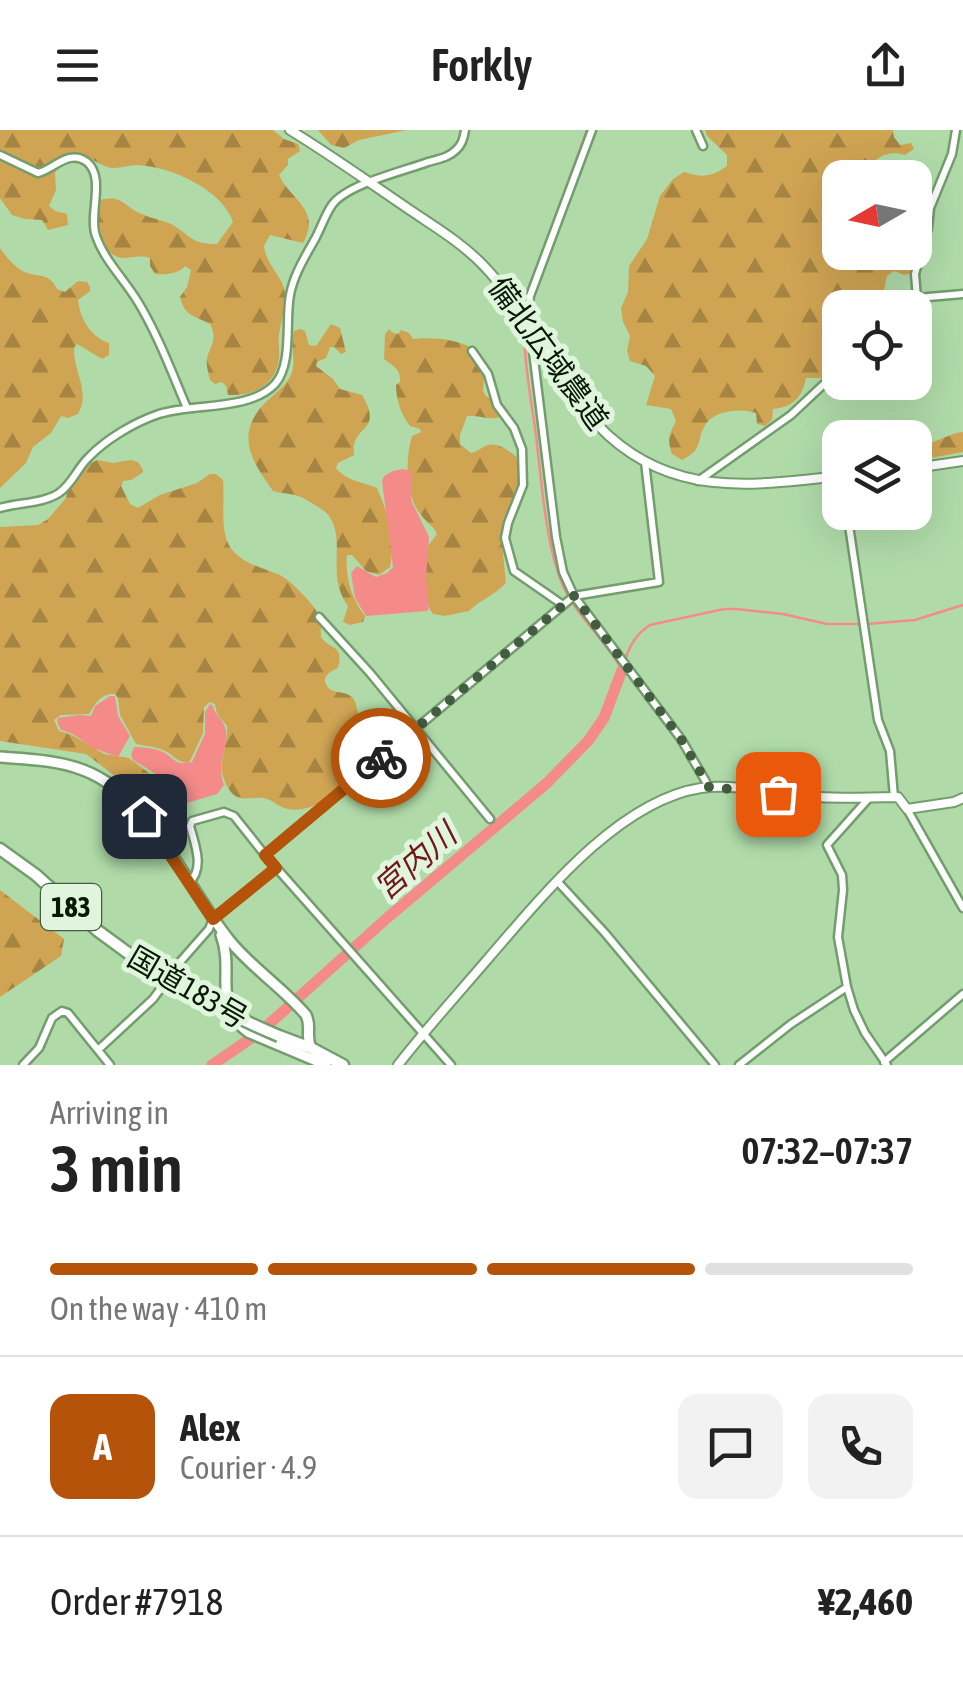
<!DOCTYPE html>
<meta charset="utf-8">
<style>
:root{--surface:#fff;--page:#f2f2f2;--text:#222;--muted:#767676;--line:#e0e0e0;--accent:#b45309}
body{margin:0;font-family:"Asap Condensed","Noto Sans JP",sans-serif;background:var(--page);color:var(--text);height:100vh;display:flex;flex-direction:column;font-size:38px;white-space:nowrap}
*{box-sizing:border-box;margin:0}
p{font-size:32px;color:var(--muted)}
.icon{flex:none;width:55px;height:55px;fill:none;stroke:currentColor;stroke-width:2;stroke-linecap:round;stroke-linejoin:round}
.map{position:relative;height:935px;overflow:hidden}
.sheet{display:flex;flex-direction:column;background:var(--surface);flex:1}
.sheet>*{flex:none}
.needle{width:65px;rotate:261deg}
.controls{position:absolute;left:822px;top:30px;display:grid;gap:20px}
.controls a{display:grid;place-items:center;width:110px;height:110px;border-radius:20px;background:var(--surface);box-shadow:0 10px 40px #0002;font-size:50px}
.pin{position:absolute;display:grid;place-items:center;width:85px;height:85px;color:#fff;margin:-42px;border-radius:20px;box-shadow:0 5px 15px #0006}
.courier{position:absolute;display:grid;place-items:center;width:100px;height:100px;margin:-50px;border:8px solid #b45309;border-radius:50%;background:#fff;color:#222;box-shadow:0 2px 12px #0007}
.overview em{font-style:normal;font-weight:600}
.overview div{display:flex;flex-direction:column-reverse}
.overview{display:flex;align-items:center;justify-content:space-between;height:170px;padding:0 50px}
h1{font-size:65px;font-weight:600;line-height:75px}
.bar{display:grid;grid-template-columns:repeat(4,1fr);gap:15px 10px;align-content:center;height:120px;padding:0 50px}
.bar i{height:12px;border-radius:8px;background:var(--line)}
.bar .on{background:var(--accent)}
.bar p{grid-column:span 4}
.line{display:flex;align-items:center;gap:25px;padding:0 50px;border-top:2px solid var(--line)}
.line div{flex:1}
.round{display:grid;place-items:center;flex:none;width:105px;height:105px;border-radius:20px;background:var(--page)}
header{display:flex;justify-content:space-between;align-items:center;height:130px;padding:0 50px;background:var(--surface);font-size:45px;font-weight:600}
.map>svg:first-child{display:block}
</style>
<header><svg class="icon" aria-label="menu" viewBox="0 0 24 24"><path d="M4 6h16M4 12h16M4 18h16"/></svg>Forkly<svg class="icon" aria-label="share" viewBox="0 0 24 24"><path d="M12 15V3M7 8l5-5 5 5M5 13v7h14v-7"/></svg></header>
<div class="map">
<svg width="963" height="935" viewBox="0 0 963 935">
<defs>
<pattern id="forest-firs" width="22" height="20" patternUnits="userSpaceOnUse" patternTransform="scale(2.5)"><rect width="22" height="20" fill="#cfa453"/><path d="M5 1l3.5 6h-7zM16 11l3.5 6h-7z" fill="#a68543"/></pattern>
</defs>
<rect width="100%" height="100%" fill="#b0dba9"/>
<path fill="url(#forest-firs)" d="M0 0H273L284 9 298 14 300 21 288 29V35L279 45C290 70 322 79 303 113L270 105 264 116C266 133 279 143 284 158 288 173 281 190 279 205 278 213 280 221 279 228 276 256 253 266 228 265L226 256 222 252 215 254 210 250C208 242 205 233 208 225 212 213 217 208 210 194 194 185 185 187 180 167L187 157 191 140 185 136C179 144 164 145 155 144L150 136V128C138 124 128 130 118 127 97 120 95 88 99 70 124 64 122 76 142 84 152 89 164 90 173 95 192 107 192 114 217 114L233 92C223 60 170 36 137 35 127 35 118 40 107 37 90 31 83 19 64 26L55 43 56 60 49 76 55 81 67 84 68 95 48 100 42 90 25 89 12 85 0 68Z
M318 0H407L359 10 344 18 331 15Z
M705 0H893L894 7 900 15 911 13 914 19 905 25C887 19 870 29 866 47L840 48V122H915V81L922 87 925 95 913 143 904 145 894 141 887 146 882 171 877 177 840 178V232L823 248H806C802 268 793 277 773 279L772 290 765 296 757 294 756 283C740 278 713 280 704 297 696 314 703 319 682 330L672 324C667 310 669 304 676 291L671 279 646 275 655 246 646 236 630 231 627 221 630 206 623 192 621 178 628 162 629 136 647 109 660 66 673 49 684 42C702 48 712 47 727 36V25L707 6Z
M0 118C7 128 16 139 27 143 42 147 50 144 57 159L65 162 78 151 87 152 90 157V161L78 170C80 189 91 207 109 213V225L102 229 77 214 74 218C73 242 91 261 78 284L68 288 61 286 51 303 33 317 26 333 0 358Z
M331 194 340 198 346 222 341 224 334 217H330L326 228 317 232 316 236 333 249 340 259 362 265C385 304 350 293 354 325L338 333 336 338C346 351 363 352 377 358 388 383 396 410 390 437L379 445 366 441 352 425H347C345 447 351 468 365 486L363 492 350 495 343 492 348 476C325 444 347 413 329 386 325 380 310 372 303 368 294 363 283 364 273 361 253 333 235 307 262 276 271 266 283 259 290 247 298 232 289 217 294 201L300 199 305 201 309 215 316 216Z
M389 199 393 203 398 204 401 200 409 203 413 209C430 207 459 209 473 219 478 223 481 228 485 233L483 261 486 266 505 276 506 283C493 294 481 284 467 286L460 305V314L471 323C476 322 480 319 485 316 497 310 511 322 520 330L521 358 502 414 506 453C495 465 477 472 469 481L445 486 433 484C423 471 422 434 428 417 428 415 436 406 437 404 433 395 427 393 421 385 405 365 405 330 412 306L421 302 420 299 410 296C401 284 396 270 396 255L400 252C401 239 393 236 384 229L385 204Z
M963 302V322L915 331V319L956 303Z
M97 330 113 333 131 330 138 332 143 340 142 343 131 350 123 351 121 356 130 374 138 378 160 365 197 353 210 344H216L223 350C225 369 220 396 228 413 236 432 263 438 280 445 290 450 314 474 318 484 321 491 321 500 321 507 331 521 344 514 338 538 331 541 322 546 326 554 330 565 345 560 352 567 366 582 353 640 342 655 331 670 306 683 288 679 280 678 274 671 267 669 250 664 235 679 224 649 217 633 229 613 227 596L217 584 215 574 210 572 204 577 203 603 190 631 187 633C177 631 175 627 167 622 158 617 147 616 136 614L120 585 118 568 115 564C101 563 95 574 89 584L61 585 54 590 59 601 72 605 104 624 129 628 153 646 161 662V694L157 693 132 659 86 624 0 611V397L38 395 48 389 66 368 68 358 84 337Z
M0 760 64 809 61 826 0 867Z"/>
<path fill="#f48b89" d="M403 339 411 341V370L429 407 426 449 429 479 427 481 366 486 355 468 351 443 357 436 376 447 387 443 393 437 382 351 384 346 393 341Z
M110 566H115L118 586 130 606 118 627 93 618 73 604 61 600 57 592 58 588 79 585 91 586 95 576Z
M210 574 213 576C215 586 222 588 225 597 231 614 215 631 224 655L217 664 170 678C163 667 169 662 163 652 157 643 142 636 133 630L131 625 134 617C144 617 152 618 161 621 176 628 173 636 192 632L205 604V582Z"/>
<g fill="none" stroke-linecap="round" stroke-linejoin="round">
<path stroke="#f48b89" stroke-width="2.5" d="M538 135 587 0
M524 196C524 232 531 269 536 305 541 347 546 420 564 458 577 486 606 511 622 540
M867 494 915 490 963 475
M625 529C631 514 636 504 650 495L724 479H736L783 484 827 494H859"/>
<path stroke="#f48b89" stroke-width="11" d="M212 935 260 902 386 789 547 653 588 611 604 588 622 540"/>
<g stroke="#739d6d" stroke-width="11">
<path id="minor" d="M696 0 703 16
M0 25 38 43C53 40 69 18 87 32 106 48 88 85 96 106 104 130 125 150 138 172 158 205 172 243 187 278
M917 168 915 144 928 98 930 78 952 24 956 0
M907 178 917 168 963 164
M528 184 530 166 592 0
M530 197 556 407 563 442 574 466 681 609 709 657
M472 221 488 244 497 275 514 298 522 319 523 355 508 393 505 408 514 441 563 475
M698 351 791 285 840 239
M0 378C19 372 42 374 59 363 72 354 77 339 88 328 106 309 135 292 159 284 194 273 250 281 275 254 293 234 285 190 290 165 294 144 305 127 315 109 321 98 325 85 332 75 347 54 404 41 428 32 438 29 448 28 456 20 462 15 464 8 465 0
M847 382 878 590 890 621 894 667
M319 487 370 543 490 689
M869 668 827 715 842 745 843 760 838 807 847 857 854 880 865 903 887 935
M907 679 963 778
M265 725 574 466 659 452 645 332
M557 751 605 803 715 935
M189 753C205 738 195 715 190 696L192 691 224 682 234 686 265 725 451 935
M98 920 153 869 180 832 209 799 213 789 276 738
M884 932 963 864
M23 935 39 918 52 888 62 881 68 883 110 935
M739 935 791 894 847 857"/>
</g>
<g stroke="#739d6d" stroke-width="12">
<path id="tertiary" d="M290 0C331 25 370 53 410 80 435 97 462 113 483 135 511 164 532 200 554 234 571 258 587 286 609 306 678 368 755 355 840 346
M915 338 963 331
M398 935C426 899 457 865 486 831 540 769 617 671 701 658 727 654 759 660 784 664 822 669 860 668 898 667L907 679 954 672 963 668"/>
</g>
<g stroke="#739d6d" stroke-width="14">
<path id="secondary" d="M0 627C27 629 57 630 83 640 149 664 186 757 230 811 252 838 283 858 306 885 312 897 305 904 311 918
M221 805C235 842 211 874 248 902L326 935"/>
</g>
<g stroke="#739d6d" stroke-width="15">
<path id="trunk" d="M0 719 36 745 98 801 143 834
M279 906 311 918 343 935"/>
</g>
<use href="#minor" stroke="#fff" stroke-width="6"/>
<use href="#tertiary" stroke="#fff" stroke-width="8"/>
<use href="#secondary" stroke="#fff" stroke-width="9"/>
<use href="#trunk" stroke="#fff" stroke-width="10"/>
<g stroke="#739d6d" stroke-width="15" stroke-linecap="butt">
<path id="trunk-bridge" d="M143 834C187 862 231 886 279 906"/>
</g>
<use href="#trunk-bridge" stroke="#fff" stroke-width="10"/>
</g>
<g fill="none" stroke-linecap="round" stroke-linejoin="round">
<path stroke="#435d40" stroke-width="10" stroke-dasharray="0 18" d="M381 628 574 466 681 609 709 657 778 664"/>
<path stroke="#b45309" stroke-width="12" d="M144 686 213 789 276 738 265 725 381 628"/>
</g>
<g text-anchor="middle" dominant-baseline="central" stroke-width="10" stroke-linejoin="round" paint-order="stroke">
<rect fill="#dff6dc" stroke="#495b47" stroke-width="2.5" x="41" y="754" width="60" height="46" rx="8"/>
<g font-size="28" font-weight="bold" fill="#091907">
<text x="71" y="777">183</text>
</g>
<g font-size="30" fill="#091907" stroke="#dff6dc">
<text transform="translate(549 223) rotate(54)">備北広域農道</text>
<text transform="translate(188 857) rotate(30)">国道183号</text>
</g>
<g font-size="32" font-style="italic" fill="#73161e" stroke="#dff6dc">
<text transform="translate(415 731) rotate(-41)">宮内川</text>
</g>
</g>
</svg>
<div class="controls">
<a><svg class="needle" viewBox="-14 -14 28 28"><path d="M0-13l5 13h-10z" fill="#e53935"/><path d="M0 13l5-13h-10z" fill="#767676"/></svg></a>
<a><svg class="icon" aria-label="locate" viewBox="0 0 24 24"><circle cx="12" cy="12" r="6"/><path d="M12 2v4M12 18v4M2 12h4M18 12h4"/></svg></a>
<a><svg class="icon" aria-label="layers" viewBox="0 0 24 24"><path d="M12 4l9 5-9 5-9-5zM3 14l9 5 9-5"/></svg></a>
</div>
<div class="pin" style="left:778px;top:664px;background:#ea580c"><svg class="icon" aria-label="bag" viewBox="0 0 24 24"><path d="M5 8h14l-1 12H6zM9 8a3 3 0 0 1 6 0"/></svg></div>
<div class="pin" style="left:144px;top:686px;background:#1f2937"><svg class="icon" aria-label="home" viewBox="0 0 24 24"><path d="M3 11l9-7 9 7M6 9v11h12V9"/></svg></div>
<div class="courier" style="left:381px;top:628px"><svg class="icon" aria-label="bike" viewBox="0 0 24 24"><circle cx="6" cy="16" r="4"/><circle cx="18" cy="16" r="4"/><path d="M6 16l4-8h5l3 8M10 8l3 8H6M13 5h3"/></svg></div>
</div>
<section class="sheet">
<div class="overview"><div><h1>3 min</h1><p>Arriving in</p></div><em>07:32–07:37</em></div>
<div class="bar"><i class="on"></i><i class="on"></i><i class="on"></i><i></i><p>On the way · 410 m</p></div>
<div class="line" style="height:180px"><b class="round" style="background:var(--accent);color:#fff">A</b><div><b>Alex</b><p>Courier · 4.9</p></div><a class="round"><svg class="icon" aria-label="chat" viewBox="0 0 24 24"><path d="M4 5h16v11H9l-5 4z"/></svg></a><a class="round"><svg class="icon" aria-label="phone" viewBox="0 0 24 24"><path d="M5 4h4l2 5-3 2q2 4 5 5l2-3 5 2v4C11 20 4 13 5 4z"/></svg></a></div>
<div class="line" style="height:130px"><div>Order #7918</div><b>¥2,460</b></div>
</section>
